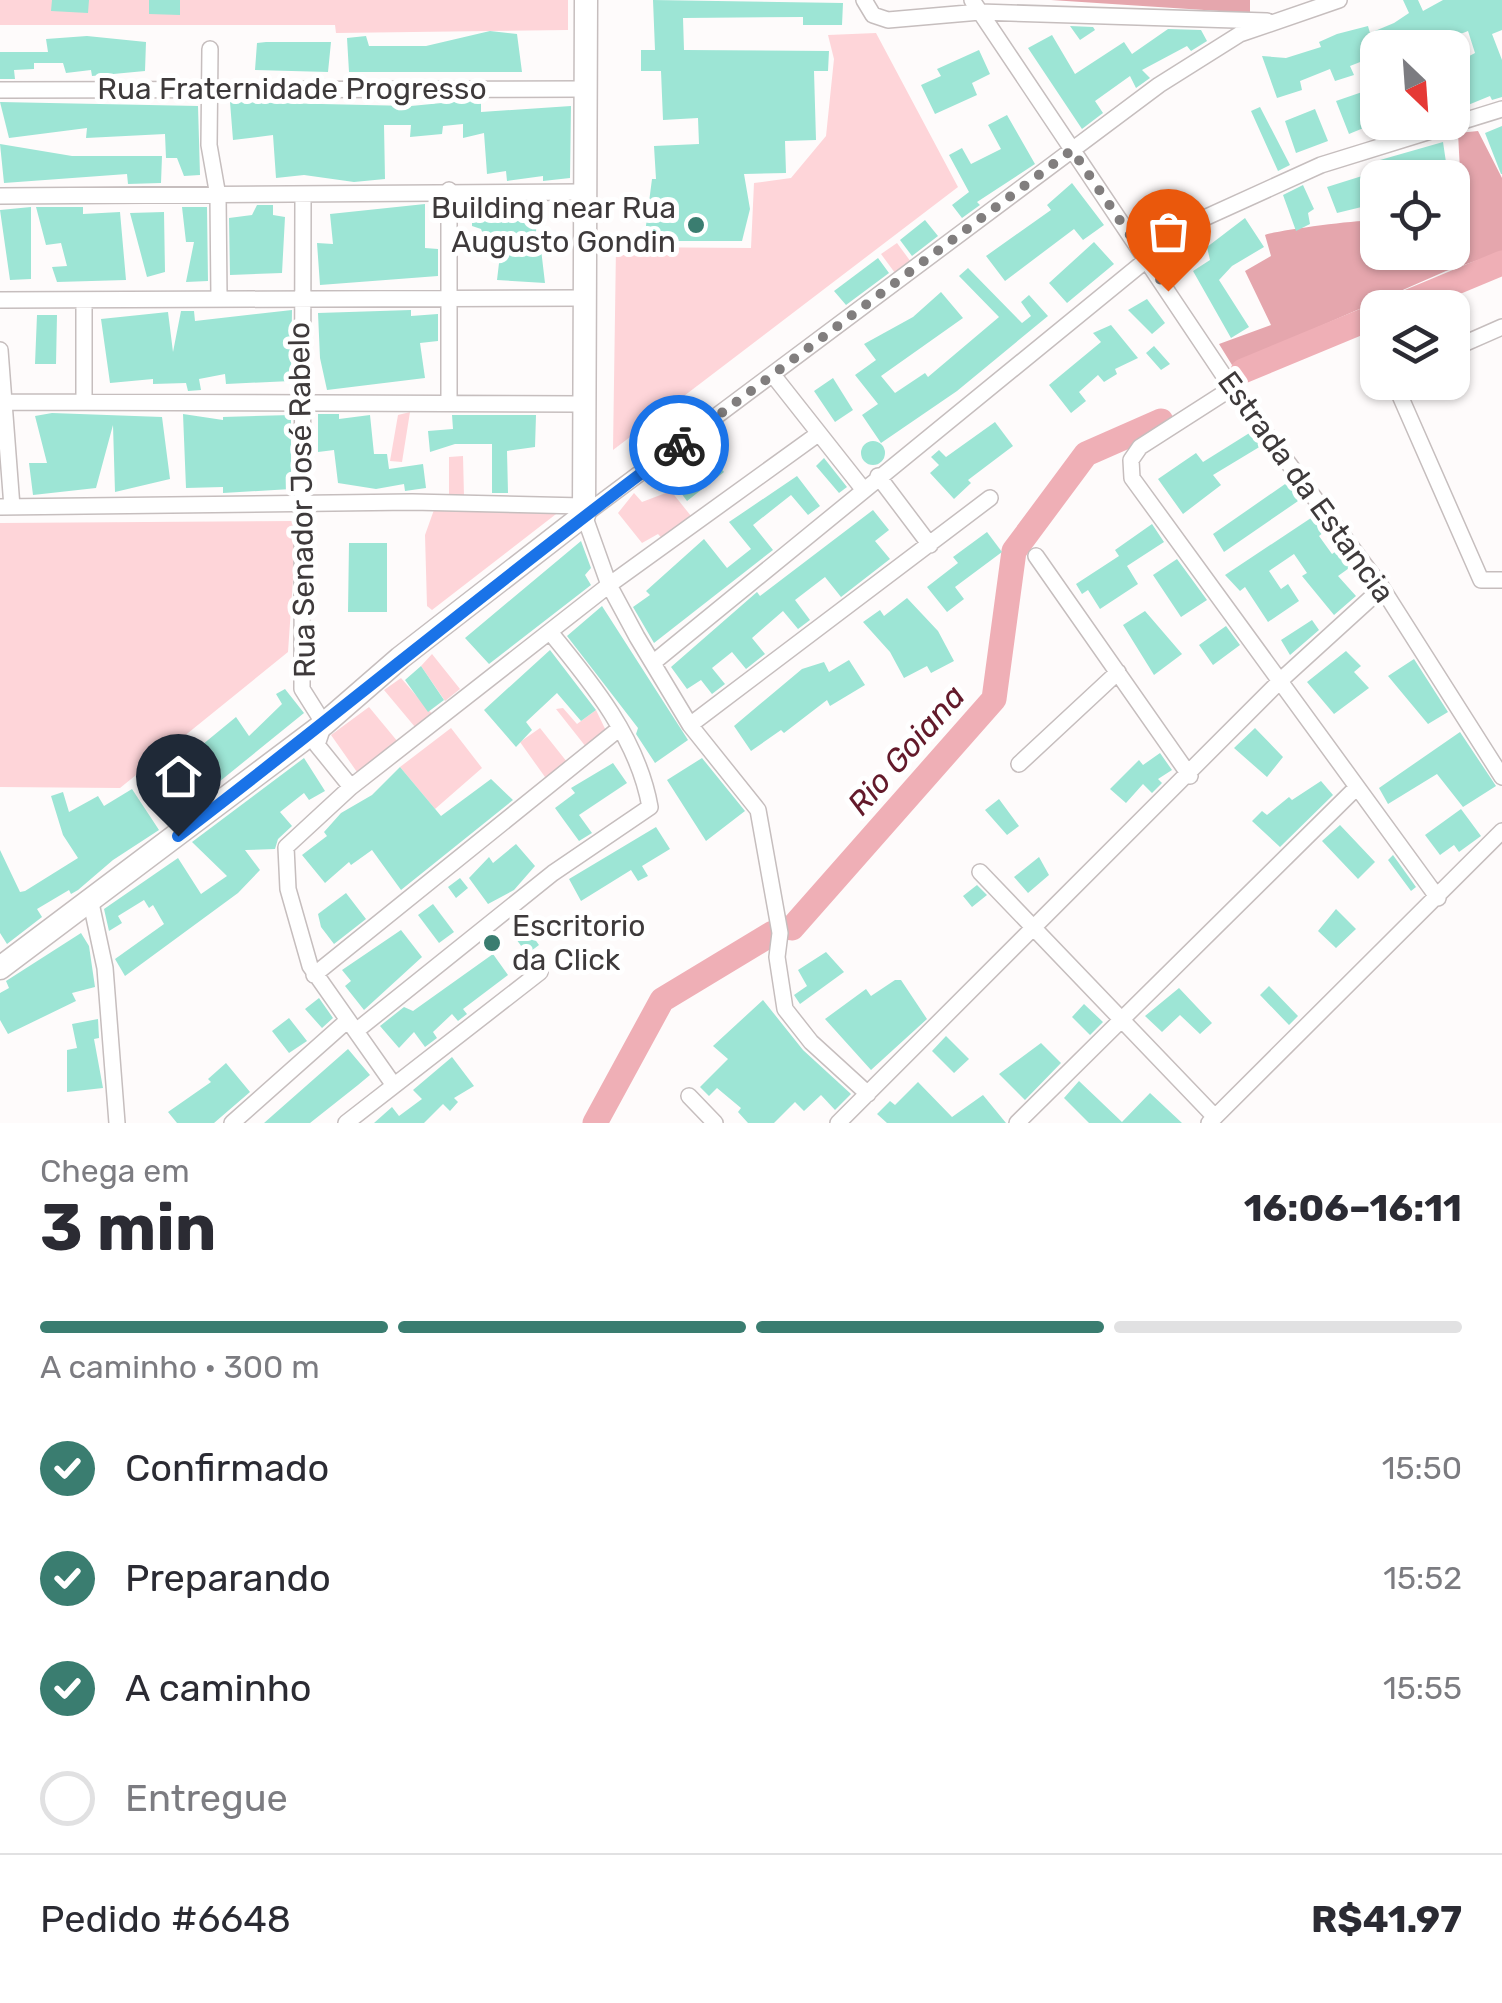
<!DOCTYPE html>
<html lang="pt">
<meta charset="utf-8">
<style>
:root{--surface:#fff;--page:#f7f7f7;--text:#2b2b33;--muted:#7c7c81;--line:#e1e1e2;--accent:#3a7d70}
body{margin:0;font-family:Rubik,sans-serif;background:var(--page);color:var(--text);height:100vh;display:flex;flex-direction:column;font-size:38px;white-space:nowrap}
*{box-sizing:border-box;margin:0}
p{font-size:32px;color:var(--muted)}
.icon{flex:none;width:55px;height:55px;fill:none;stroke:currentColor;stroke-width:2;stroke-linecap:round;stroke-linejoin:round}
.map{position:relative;height:1123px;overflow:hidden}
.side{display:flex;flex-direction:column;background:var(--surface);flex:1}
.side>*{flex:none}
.needle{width:65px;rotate:155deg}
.buttons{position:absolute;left:1360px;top:30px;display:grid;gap:20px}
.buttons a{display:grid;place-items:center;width:110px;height:110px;border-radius:20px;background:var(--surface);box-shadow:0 2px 8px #0004;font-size:50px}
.pin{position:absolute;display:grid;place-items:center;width:85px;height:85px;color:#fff;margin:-102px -42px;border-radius:50% 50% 50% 0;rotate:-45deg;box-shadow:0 0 10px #0007}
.pin .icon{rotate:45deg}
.courier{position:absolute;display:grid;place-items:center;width:100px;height:100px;margin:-50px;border:8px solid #1a73e8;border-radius:50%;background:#fff;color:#222;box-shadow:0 2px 12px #0007}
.summary em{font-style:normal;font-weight:700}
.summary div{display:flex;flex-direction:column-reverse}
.summary{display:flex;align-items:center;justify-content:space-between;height:170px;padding:0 40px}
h1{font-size:65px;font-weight:700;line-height:75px}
.bar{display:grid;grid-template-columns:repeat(4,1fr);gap:15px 10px;align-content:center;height:120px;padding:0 40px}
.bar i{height:12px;border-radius:8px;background:var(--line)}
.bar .selected{background:var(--accent)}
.bar p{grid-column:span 4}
.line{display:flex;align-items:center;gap:25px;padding:0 40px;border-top:2px solid var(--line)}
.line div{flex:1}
ol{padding:0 40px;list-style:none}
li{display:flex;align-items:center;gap:30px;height:110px}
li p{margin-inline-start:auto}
li .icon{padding:10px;border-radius:50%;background:var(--accent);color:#fff;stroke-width:4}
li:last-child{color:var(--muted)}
li i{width:55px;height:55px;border:5px solid var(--line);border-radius:50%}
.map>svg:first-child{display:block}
</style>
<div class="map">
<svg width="1502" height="1123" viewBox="0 0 1502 1123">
<rect width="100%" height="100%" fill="#fefbfb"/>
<path fill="#fed5d9" d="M0 0H568V30L336 33 335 25H0Z
M876 33 958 187 613 450 616 247 751 248 754 183 791 178 826 136 834 59 828 35Z
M897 243 911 262 895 273 881 254Z
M410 412 402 462 390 461 398 415Z
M463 456 464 496H449V457Z
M671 491 695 521 666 543 658 534 642 543 618 513 634 493 642 502Z
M435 507 560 511 432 610 427 606 425 535Z
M297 521 288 652 120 788 0 787V523Z
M432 654 460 689 445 701 421 666Z
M401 678 433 715 415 727 384 690Z
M369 707 398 742 357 772 331 735Z
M563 708 577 724 596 710 609 737 590 752 556 709Z
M451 728 482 768 435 809 400 767Z
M540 728 571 767 550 784 520 742Z"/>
<path fill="#e5a6ad" d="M1051 0H1250V13Z
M1478 131 1502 178V252L1446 271 1232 365 1219 344 1271 325 1245 271 1271 256 1265 235C1273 231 1369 218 1377 221L1378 252H1452L1450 177 1460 171 1458 133Z"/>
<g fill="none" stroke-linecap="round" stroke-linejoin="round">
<path stroke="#efafb6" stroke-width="25" d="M1394 308 1502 263
M1243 371 1378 315
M792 928 994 699 1014 551 1086 454 1161 421
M595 1123 662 1000 773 933"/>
</g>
<path fill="#9de5d5" d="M52 0H89L88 13 51 11Z
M149 0H180V15L149 14Z
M653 0 843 3 842 25H803V17L683 18 684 50 829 51 828 71H814L816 140 785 141 786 173 744 174 750 209 742 241H644L652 179H656L654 146 699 144 698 118 663 120 661 71H641V50H655Z
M1403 0H1418L1423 11 1443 0H1502V30L1492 34 1502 60V97L1492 100 1490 96 1468 105 1452 65 1475 53 1468 31 1425 48H1378V55L1350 66 1354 75 1335 81 1330 69 1300 81 1302 90 1277 98 1262 56 1286 58 1321 47 1319 42 1337 34 1368 26 1370 33 1394 23 1409 13Z
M1070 26 1093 27 1095 30 1080 40Z
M1168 29 1201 30 1207 41 1191 51 1187 46 1142 70 1150 78 1136 88 1130 76 1095 101 1103 113 1082 129 1028 48 1052 35 1075 74 1124 42 1132 54Z
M490 31 517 34 522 72H349L347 38 366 36 369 46H426Z
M87 36 146 42 145 71 92 76 91 70 66 73 63 63H34V69L14 70 15 79H0V52H48L46 39Z
M266 42H331L328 72 255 70 257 43Z
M979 50 990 74 972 83 977 95 935 114 921 85 941 76 937 69Z
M1368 90 1378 122 1349 134 1336 101Z
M462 101H481V112L571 106 570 178 543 181V176L507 181 506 171 487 174 484 133 463 138V124L443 126 442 134 410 137 411 125H384L385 179 354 182 304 175 276 178 273 135 233 140 230 102 411 106Z
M0 102 198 106 200 175 184 176 177 158H166L165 134 86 138 87 128 9 138Z
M1260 107 1290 165 1278 171 1251 111Z
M1315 109 1328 141 1296 153 1285 121Z
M1007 115 1035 164 977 202 980 205 962 218 952 205 969 192 949 155 962 148 971 164 1001 149 988 125Z
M1502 126V174H1501L1485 133Z
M1443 142 1447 169 1427 177 1424 170 1409 178H1386L1380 160Z
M0 144 72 156H162L161 183 128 184 127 174 4 183Z
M1378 171V203L1337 213 1327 187Z
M1072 183 1104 225 1083 240 1074 229 1005 281 986 256 1051 210 1047 205Z
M1303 185 1314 209 1308 213 1310 224 1296 231 1283 195Z
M425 204V248L438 249V276L320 285 317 243 333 244 330 214Z
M472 204 539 205 534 249H541L545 283 497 280 502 238 486 242 481 229 472 226Z
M257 205H273V215L285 217 282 273 230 275 229 218 252 215Z
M31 207V279L10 280 0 210Z
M36 207H83V214L120 212 126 280 57 282 52 267 67 266 61 243 46 245Z
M182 207H207L208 281 186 282 194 242H186Z
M164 212 165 272 147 277 130 213Z
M1245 218 1264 247 1232 266 1219 280 1249 327 1231 338 1193 271 1210 260 1207 247Z
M925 220 938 236 912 256 900 240Z
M1094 242 1114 264 1067 303 1049 283Z
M878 258 889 273 846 305 834 291Z
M968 268 1022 323 1031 316 1021 302 1029 295 1048 316 957 391 881 443 862 415 878 404 855 375 876 360 864 344 913 317 941 292 963 318 881 376 895 393 925 373 928 377 999 317 959 276Z
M1147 299 1165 323 1152 334 1128 310Z
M292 310 291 381 226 384 225 374 199 379 201 390 188 391 186 383 153 384V379L110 383 101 319 168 312 173 352 181 311H194L195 321Z
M411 310V316L438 314V341L420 343 425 378 327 390 320 358 318 313Z
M37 315H57L56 364H35Z
M1111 325 1138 358 1115 369 1117 374 1104 382 1098 375 1079 392 1086 401 1071 413 1049 385 1101 342 1093 333Z
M1154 346 1170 364 1161 370 1146 353Z
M833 378 853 410 835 422 814 391Z
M52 413 162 417 170 479 115 492 113 425 96 488 33 495 29 463H47L35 416Z
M183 414 223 420V417L291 415V489L223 493V487L186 488Z
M318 414H339V419L370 415 374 454H387L389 469 423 464 426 488 405 491 404 484 376 489 338 483 334 450 318 452Z
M452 415H536L535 447 507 451 508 493H492V444H455L430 452 428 431 453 429Z
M995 422 1013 446 968 480 971 483 954 499 930 473 939 465 931 457 939 450 946 457Z
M1251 432 1261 446 1213 475 1221 485 1183 514 1158 479 1196 453 1203 462Z
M861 453a12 12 0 1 1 24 0a12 12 0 1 1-24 0Z
M709 453 724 472 687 501 672 481Z
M824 458 847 487 839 493 816 466Z
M797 476 820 506 808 515 791 495 753 525 773 550 654 643 633 607 650 595 646 591 704 539 727 568 751 549 729 522Z
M1288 482 1301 499 1224 552 1213 534Z
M873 510 889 530 875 541 890 559 841 597 825 577 795 600 810 620 798 629 783 611 752 638 765 654 746 669 732 652 712 668 725 684 712 694 701 680 687 689 671 667 757 592 760 596Z
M1314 516 1325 531 1319 536 1332 554 1339 549 1352 566 1338 576 1356 596 1334 615 1302 576 1307 573 1294 554 1269 571 1281 589 1288 584 1299 601 1268 622 1245 587 1240 591 1225 575Z
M1152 524 1164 542 1127 566 1138 584 1100 609 1088 590 1082 594 1076 584 1119 556 1115 550Z
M987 532 1002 552 955 587 964 599 947 612 927 587 958 563 953 557Z
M581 541 591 568 585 575 591 585 489 664 465 638Z
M349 543H387V612H348Z
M1177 559 1207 600 1181 617 1153 575Z
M907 598 938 631 954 661 931 673 927 666 904 678 890 652 863 622 880 610 884 616Z
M602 606 688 740 655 763 636 734 638 728 567 636Z
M1145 611 1182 654 1154 675 1123 625Z
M1312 620 1319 630 1290 655 1281 640Z
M1226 626 1240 645 1213 665 1199 645Z
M550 650 596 710 581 721 557 693 526 722 532 730 516 747 484 710Z
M1346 651 1361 666 1354 672 1369 688 1334 714 1307 682Z
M1414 659 1448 712 1428 724 1388 676Z
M849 660 865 685 830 706 827 700 784 733 781 730 751 751 734 726 802 669 824 662 829 672Z
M421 666 444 700 428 712 405 680Z
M285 689 304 713 182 812 154 771 171 760 174 768 236 717 249 736 282 704 276 694Z
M1255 728 1283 757 1267 777 1234 748Z
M1460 732 1496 786 1463 807 1437 774 1388 804 1379 788Z
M1160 753 1172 770 1158 779 1162 783 1152 793 1143 784 1126 803 1110 789 1139 760 1143 765Z
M304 758 325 791 309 800 304 793 280 812 292 826 278 839 275 849 245 850 260 870 238 893 125 976 115 959 164 924 153 905 149 908 144 900 118 916 122 923 109 931 104 909 178 858 201 894 227 876 192 842Z
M702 758 745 811 706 841 667 780Z
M613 763 627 783 579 815 592 833 579 841 555 808 575 793 571 788Z
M400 767 441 816 491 779 513 800 401 890 372 850 351 865 349 862 325 883 302 855 327 836 324 832 341 813 372 795Z
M1321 781 1333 795 1280 847 1252 821 1262 811 1267 815 1289 797 1292 800Z
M132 789 159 830 113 860 78 890 71 894 69 890 37 909 42 917 7 944 0 933V850L20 892 25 891 78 858 63 835 51 796 63 792 69 812 98 796 104 806Z
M999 799 1019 826 1007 835 985 810Z
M1461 809 1481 836 1459 852 1454 845 1440 855 1425 835Z
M1340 825 1375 862 1358 879 1322 841Z
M656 827 670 849 642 866 648 876 638 881 631 870 581 901 569 879Z
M516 844 535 866 514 890 488 904 469 878 489 857 493 863Z
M1393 855 1416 887 1411 891 1388 860Z
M1039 857 1049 875 1028 893 1014 877Z
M460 878 468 888 456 898 448 887Z
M977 885 987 895 972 907 963 896Z
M346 893 366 919 334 944 321 927 318 914Z
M433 904 454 932 439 943 418 915Z
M1336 909 1356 929 1336 948 1318 931Z
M523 923 539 945 527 954 511 932Z
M401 930 422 957 364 1010 345 986 351 981 342 970Z
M81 933 89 946 95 987 72 993 76 1001 8 1034 0 1020V993L9 988 6 981Z
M826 952 844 972 800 1004 794 995 807 986 798 970Z
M493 954 508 975 463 1009 467 1014 458 1021 452 1014 433 1032 437 1038 425 1047 414 1032 399 1048 380 1026 404 1007 413 1011Z
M895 980H901L927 1019 871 1070 825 1019 866 989 871 996Z
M1269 986 1298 1016 1289 1025 1260 995Z
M1179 988 1212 1023 1200 1034 1180 1015 1162 1032 1145 1016Z
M319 998 333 1018 322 1028 305 1009Z
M763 1000 803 1050 851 1094 835 1110 821 1095 804 1111 795 1102 774 1123H748L738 1112 741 1108 717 1088 709 1096 700 1087 728 1059 713 1046Z
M1084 1004 1103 1022 1090 1035 1072 1017Z
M289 1018 307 1041 289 1053 272 1031Z
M98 1019 99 1038 94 1039 103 1088 67 1092V1050L77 1048 72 1024Z
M946 1036 969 1059 954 1073 932 1051Z
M1041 1043 1061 1063 1025 1100 999 1074Z
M348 1049 370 1075 358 1085 310 1123H264Z
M452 1057 474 1086 454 1098 458 1102 450 1111 443 1104 424 1123H374L392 1107 399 1116 422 1099 413 1090Z
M226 1063 250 1092 214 1123H177L168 1112 211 1082 208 1079Z
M1079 1081 1122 1122 1150 1093 1182 1123H1089L1064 1098Z
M918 1082 952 1117 983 1095 1006 1123H887L877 1114 890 1101 895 1105Z"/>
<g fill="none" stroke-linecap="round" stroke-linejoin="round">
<g stroke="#c6bebe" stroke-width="18">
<path id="street" d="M864 0 873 15 888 20 980 12 1267 21
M972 0 1232 388 1382 588 1502 777
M210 49 209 145 218 196 219 297
M0 90 584 89
M303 195 302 689 324 724 317 745 351 787
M0 196 583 192
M0 300 582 298
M84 301V402
M1452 349 1502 327
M0 350 12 507
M773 375 863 489
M1394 382 1481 580H1502
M1232 388 1140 447 1131 460 1132 478 1438 898
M449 400V190
M4 402 581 404
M878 476 930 545
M0 507 412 502 583 506
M1036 556 1190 776
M654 662 1189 225 1321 165 1502 109
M690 725 990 498
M1019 764 1118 672
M980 872 1215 1117
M91 903 105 968 117 1123
M314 975 620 728
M356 1031 553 873 650 807C638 739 592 683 550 632
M393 1084 310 966 288 889 286 847 351 787 609 585 818 434
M868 1094 811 1042 785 1009 777 957 780 933 758 810 690 725 637 637 609 585 584 515 1159 85 1240 34 1339 0
M689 1096 715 1123
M232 1123 348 1020
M346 1123 540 972
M838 1123 1282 679 1382 588
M1017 1123 1356 788
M1209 1123 1502 831"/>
</g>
<g stroke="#c6bebe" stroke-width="25">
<path id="secondary" d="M0 968 324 724 400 658 584 515 586 0"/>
</g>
<use href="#street" stroke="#fff" stroke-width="15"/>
<use href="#secondary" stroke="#fff" stroke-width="22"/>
</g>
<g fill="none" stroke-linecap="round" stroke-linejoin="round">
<path stroke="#817e7e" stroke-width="10" stroke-dasharray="0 18" d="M679 445 1072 150 1168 291"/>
<path stroke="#1a73e8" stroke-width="12" d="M178 836C347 707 509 571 679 445"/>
</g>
<g fill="#3a7d70" stroke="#fff" stroke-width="4">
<circle cx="696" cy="225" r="10"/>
<circle cx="492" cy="943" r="10"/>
</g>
<g text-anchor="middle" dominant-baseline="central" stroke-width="10" stroke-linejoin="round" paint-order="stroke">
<g font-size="30" fill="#3e3a3b" stroke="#fff">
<text x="292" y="89">Rua Fraternidade Progresso</text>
<text transform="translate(1306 487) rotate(54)">Estrada da Estancia</text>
<text transform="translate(302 500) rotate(-91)">Rua Senador José Rabelo</text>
</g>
<g font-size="30" fill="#3e3a3b" stroke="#fff" text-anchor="end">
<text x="676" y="208">Building near Rua<tspan x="676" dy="34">Augusto Gondin</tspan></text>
<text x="512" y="926" text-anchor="start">Escritorio<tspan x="512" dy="34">da Click</tspan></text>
</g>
<g font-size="32" font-style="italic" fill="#63192a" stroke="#fff">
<text transform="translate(906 750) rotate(-49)">Rio Goiana</text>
</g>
</g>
</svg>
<div class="buttons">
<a><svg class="needle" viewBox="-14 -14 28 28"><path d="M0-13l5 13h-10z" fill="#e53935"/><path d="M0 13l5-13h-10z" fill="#7c7c81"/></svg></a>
<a><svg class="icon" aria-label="locate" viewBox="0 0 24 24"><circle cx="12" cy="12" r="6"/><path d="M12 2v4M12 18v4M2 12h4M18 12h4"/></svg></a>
<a><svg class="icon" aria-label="layers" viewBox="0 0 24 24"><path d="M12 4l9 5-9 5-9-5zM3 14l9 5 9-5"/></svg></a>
</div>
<div class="pin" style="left:1168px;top:291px;background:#ea580c"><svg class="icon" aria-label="bag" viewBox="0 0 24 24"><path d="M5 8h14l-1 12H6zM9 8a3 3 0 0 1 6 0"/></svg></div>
<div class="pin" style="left:178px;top:836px;background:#1f2937"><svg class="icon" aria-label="home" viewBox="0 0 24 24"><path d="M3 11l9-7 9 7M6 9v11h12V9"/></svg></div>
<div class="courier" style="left:679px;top:445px"><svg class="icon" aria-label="bike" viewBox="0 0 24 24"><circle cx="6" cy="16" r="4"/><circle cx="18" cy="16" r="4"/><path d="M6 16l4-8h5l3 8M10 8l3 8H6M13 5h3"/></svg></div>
</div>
<section class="side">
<div class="summary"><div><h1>3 min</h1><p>Chega em</p></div><em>16:06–16:11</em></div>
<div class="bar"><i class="selected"></i><i class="selected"></i><i class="selected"></i><i></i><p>A caminho · 300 m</p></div>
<ol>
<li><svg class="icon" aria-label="check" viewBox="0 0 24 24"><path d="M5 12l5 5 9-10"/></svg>Confirmado<p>15:50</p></li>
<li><svg class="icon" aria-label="check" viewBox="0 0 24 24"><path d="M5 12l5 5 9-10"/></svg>Preparando<p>15:52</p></li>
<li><svg class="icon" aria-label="check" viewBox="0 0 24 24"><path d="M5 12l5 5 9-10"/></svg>A caminho<p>15:55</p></li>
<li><i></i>Entregue</li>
</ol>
<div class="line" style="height:130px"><div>Pedido #6648</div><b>R$41.97</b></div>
</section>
